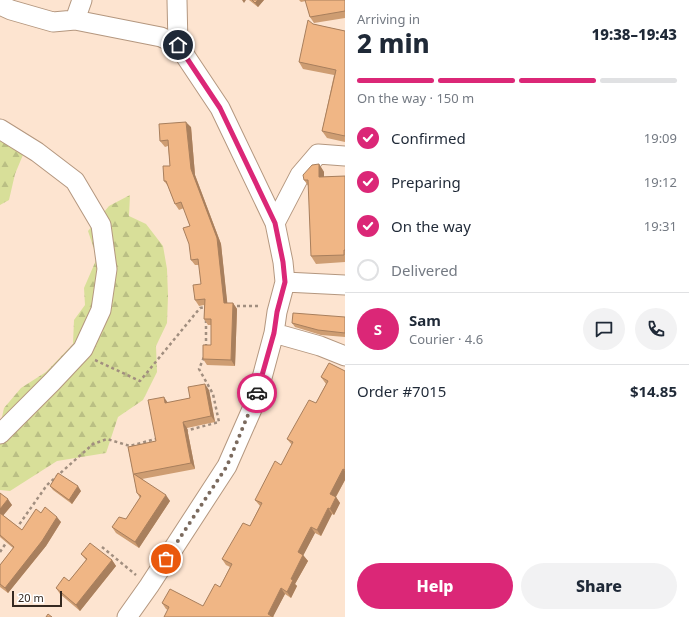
<!DOCTYPE html>
<meta charset="utf-8">
<style>
:root{--surface:#fff;--page:#f2f2f3;--text:#1f2937;--muted:#747a83;--line:#e0e1e3;--accent:#db2777}
body{margin:0;font-family:"Noto Sans",sans-serif;background:var(--page);color:var(--text);height:100vh;display:flex;flex-direction:column;font-size:15px;white-space:nowrap}
*{box-sizing:border-box;margin:0}
p{font-size:13px;color:var(--muted)}
.icon{flex:none;width:22px;height:22px;fill:none;stroke:currentColor;stroke-width:2;stroke-linecap:round;stroke-linejoin:round}
.map{position:relative;flex:1;overflow:hidden}
.details{display:flex;flex-direction:column;background:var(--surface);width:344px}
.details>*{flex:none}
.scale{position:absolute;left:12px;bottom:10px;width:50px;box-sizing:border-box;padding-left:4px;border:2px solid #352920;border-top:0;font-size:11px;line-height:14px;white-space:nowrap;color:#352920;-webkit-text-stroke:3px #fff;paint-order:stroke}
.pin{position:absolute;display:grid;place-items:center;width:34px;height:34px;color:#fff;margin:-17px;border:2px solid #fff;border-radius:50%;box-shadow:0 1px 4px #0007}
.courier{position:absolute;display:grid;place-items:center;width:40px;height:40px;margin:-20px;border:3px solid #db2777;border-radius:50%;background:#fff;color:#222;box-shadow:0 1px 5px #0007}
.head em{font-style:normal;font-weight:800}
.head div{display:flex;flex-direction:column-reverse}
.head{display:flex;align-items:center;justify-content:space-between;height:68px;padding:0 12px}
h1{font-size:26px;font-weight:800;line-height:30px}
.bar{display:grid;grid-template-columns:repeat(4,1fr);gap:6px 4px;align-content:center;height:48px;padding:0 12px}
.bar i{height:5px;border-radius:3px;background:var(--line)}
.bar .active{background:var(--accent)}
.bar p{grid-column:span 4}
.line{display:flex;align-items:center;gap:10px;padding:0 12px;border-top:1px solid var(--line)}
.line div{flex:1}
.round{display:grid;place-items:center;flex:none;width:42px;height:42px;border-radius:21px;background:var(--page)}
ol{padding:0 12px;list-style:none}
li{display:flex;align-items:center;gap:12px;height:44px}
li p{margin-inline-start:auto}
li .icon{padding:4px;border-radius:50%;background:var(--accent);color:#fff;stroke-width:4}
li:last-child{color:var(--muted)}
li i{width:22px;height:22px;border:2px solid var(--line);border-radius:50%}
.cta{display:flex;gap:8px;margin-top:auto;padding:8px 12px}
.cta a{flex:1;height:46px;border-radius:24px;background:var(--accent);color:#fff;font-size:16px;font-weight:800;line-height:46px;text-align:center}
.cta a+a{background:var(--page);color:var(--text)}
main{display:flex;flex:1;min-height:0}
.map>svg:first-child{display:block}
</style>
<main>
<div class="map">
<svg width="345" height="617" viewBox="0 0 345 617">
<defs>
<pattern id="forest-firs" width="22" height="20" patternUnits="userSpaceOnUse"><rect width="22" height="20" fill="#d8df99"/><path d="M5 1l3.5 6h-7zM16 11l3.5 6h-7z" fill="#babf84"/></pattern>
</defs>
<rect width="100%" height="100%" fill="#fde4d0"/>
<path fill="url(#forest-firs)" d="M0 134 25 150 15 174 9 200 0 205Z
M130 195 129 216 146 224 163 246 167 269 168 296 167 323 156 346 157 372 143 400 118 417 106 453 57 461 10 491 0 490V426L4 408 21 388 46 372 73 344 74 320 85 305 84 288 97 258 88 231 109 206Z"/>
<g fill="none" stroke-linecap="round" stroke-linejoin="round">
<g stroke="#b4977f" stroke-width="21">
<path id="minor" d="M177 0 178 45
M0 5 11 10 53 22 75 20 161 37 178 45 220 108 275 223 283 262 285 282 277 312 274 333 256 400 227 466 149 586 127 617
M75 20 82 0
M0 129 37 152 75 181 101 225 107 269 101 310 83 349 52 382 0 434
M275 223 300 175 318 154 345 156
M285 282 345 285
M274 333 320 346 345 356"/>
</g>
<path stroke="#a18e7f" stroke-width="2.5" stroke-dasharray="3 3" stroke-linecap="butt" d="M231 306H260
M206 347V320
M95 360 140 381 200 308 206 307
M185 431 219 422 213 394 199 369 204 357
M16 529 47 485 93 444 107 439 130 446 159 438
M102 547 136 575
M0 552 8 540"/>
<use href="#minor" stroke="#fff" stroke-width="19"/>
</g>
<path fill="#ce9d72" d="M249 0H264L258 7Z
M299 0H345V18L314 23 310 17 306 1 301 2Z
M313 24 345 31V142L327 138 322 131 334 75 303 69 299 62Z
M191 127 195 175 221 244 227 303H233L237 309 235 366 207 365 203 359 211 345V325H208L204 319V305L199 306 195 300 201 284 199 265H195L191 260 190 226 184 208 179 210 175 204 168 186 164 181 170 166 168 146 165 147 160 141Z
M319 164 324 172V177L345 176V262L316 264 311 256 309 187 304 180Z
M345 317V337L321 335 295 327 292 323Z
M345 371V480L336 497 340 503 334 515 332 514 321 536 315 533 303 555 308 561 295 584 297 586 291 598 285 594 273 616 274 617H164L168 610 166 609 162 603 203 606 220 587 230 567 226 565 222 559 250 526 260 506 255 500 281 465 292 445 287 439 316 403 326 384 321 377Z
M209 390 215 422 187 428 195 469 142 479 170 501 139 548 116 533 112 527 126 519 140 498 137 493 128 447 156 441 167 403 190 398Z
M50 486 81 491 72 504 53 490Z
M0 493 12 505 3 515 22 530 41 513 61 522 46 546 8 593 0 587V565L13 548 0 537Z
M81 554 112 560 116 566 80 611 60 594 56 588 69 581 86 560Z"/>
<path fill="#a87f5d" d="M242 0H246L244 3Z
M258 0H264L258 7 255 3Z
M186 122 191 127 195 175 221 244 228 309 224 303 191 169Z
M319 164 324 172V184L319 177Z
M233 303 237 309 235 366 231 360Z
M205 384 209 390 215 422 211 416Z
M164 397 168 403H165Z
M183 422 187 428 195 469 191 463Z
M343 469 345 471V480L334 500 330 494Z
M78 486 81 491 72 504 69 500Z
M166 495 170 501 139 548 135 542Z
M336 497 340 503 334 515 330 509Z
M8 499 12 505 2 517 0 514V509Z
M328 508 332 514 321 536 317 530Z
M57 517 61 522 46 546 8 593 5 588Z
M311 527 315 533 302 558 298 552Z
M303 555 308 561 295 584 297 586 291 598 287 592 291 579Z
M112 560 116 566 80 611 76 605Z
M281 588 285 594 273 617 268 614Z"/>
<path fill="#f0b685" stroke="#a87f5d" d="M252 0H258L255 3Z
M305 0H345V11L310 17Z
M308 20 313 24 345 31V136L322 131 336 70 299 62Z
M186 122 191 169 217 238 224 303H233L231 360 203 359V345H211V319H204L205 299 195 300 193 285 201 284 198 259 191 260 189 244 183 228 190 226 181 202 175 204 166 181H164L163 166H170L168 140 160 141 159 124Z
M319 164V177L345 176V250H344V255L311 256 308 180H304L303 175 312 165Z
M293 313 345 317V333L318 330 292 323Z
M329 363 345 371V470L343 469 330 494 336 497 330 509 328 508 317 530 311 527 298 552 303 555 291 579 293 580 287 592 281 588 268 614 273 617H164L169 607 162 603 170 589 203 606 215 584 220 587 232 564 222 559 243 523 250 526 262 503 255 500 275 461 281 465 293 442 287 439 309 400 316 403 328 381 321 377Z
M205 384 211 416 183 422 191 463 134 474 166 495 135 542 112 527 119 517 126 519 141 496 137 493 128 447 156 441 148 400 164 397 165 403 190 398 188 387Z
M58 473 78 486 69 500 50 486Z
M0 493 8 499 0 509Z
M45 507 57 517 42 541 5 588 0 584V565L14 547 0 535V513L22 530 36 509 41 513Z
M90 543 112 560 76 605 56 588 64 577 69 581 87 559 81 554Z
M48 614 52 617H46Z"/>
<g fill="none" stroke-linecap="round" stroke-linejoin="round">
<path stroke="#7b6a5e" stroke-width="4" stroke-dasharray="0 7.2" d="M166 559 227 466 257 393"/>
<path stroke="#db2777" stroke-width="5" d="M178 45 220 108 275 223 283 262 285 282 277 312 274 333 257 393"/>
</g>
</svg>
<div class="scale">20 m</div>
<div class="pin" style="left:166px;top:559px;background:#ea580c"><svg class="icon" aria-label="bag" viewBox="0 0 24 24"><path d="M5 8h14l-1 12H6zM9 8a3 3 0 0 1 6 0"/></svg></div>
<div class="pin" style="left:178px;top:45px;background:#1f2937"><svg class="icon" aria-label="home" viewBox="0 0 24 24"><path d="M3 11l9-7 9 7M6 9v11h12V9"/></svg></div>
<div class="courier" style="left:257px;top:393px"><svg class="icon" aria-label="car" viewBox="0 0 24 24"><path d="M5 17H2v-5l4-1 3-4h7l3 4 3 1v5h-3M9 17h6M6 11h13"/><circle cx="7" cy="17" r="2"/><circle cx="17" cy="17" r="2"/></svg></div>
</div>
<section class="details">
<div class="head"><div><h1>2 min</h1><p>Arriving in</p></div><em>19:38–19:43</em></div>
<div class="bar"><i class="active"></i><i class="active"></i><i class="active"></i><i></i><p>On the way · 150 m</p></div>
<ol>
<li><svg class="icon" aria-label="check" viewBox="0 0 24 24"><path d="M5 12l5 5 9-10"/></svg>Confirmed<p>19:09</p></li>
<li><svg class="icon" aria-label="check" viewBox="0 0 24 24"><path d="M5 12l5 5 9-10"/></svg>Preparing<p>19:12</p></li>
<li><svg class="icon" aria-label="check" viewBox="0 0 24 24"><path d="M5 12l5 5 9-10"/></svg>On the way<p>19:31</p></li>
<li><i></i>Delivered</li>
</ol>
<div class="line" style="height:72px"><b class="round" style="background:var(--accent);color:#fff">S</b><div><b>Sam</b><p>Courier · 4.6</p></div><a class="round"><svg class="icon" aria-label="chat" viewBox="0 0 24 24"><path d="M4 5h16v11H9l-5 4z"/></svg></a><a class="round"><svg class="icon" aria-label="phone" viewBox="0 0 24 24"><path d="M5 4h4l2 5-3 2q2 4 5 5l2-3 5 2v4C11 20 4 13 5 4z"/></svg></a></div>
<div class="line" style="height:52px"><div>Order #7015</div><b>$14.85</b></div>
<div class="cta"><a>Help</a><a>Share</a></div>
</section>
</main>
